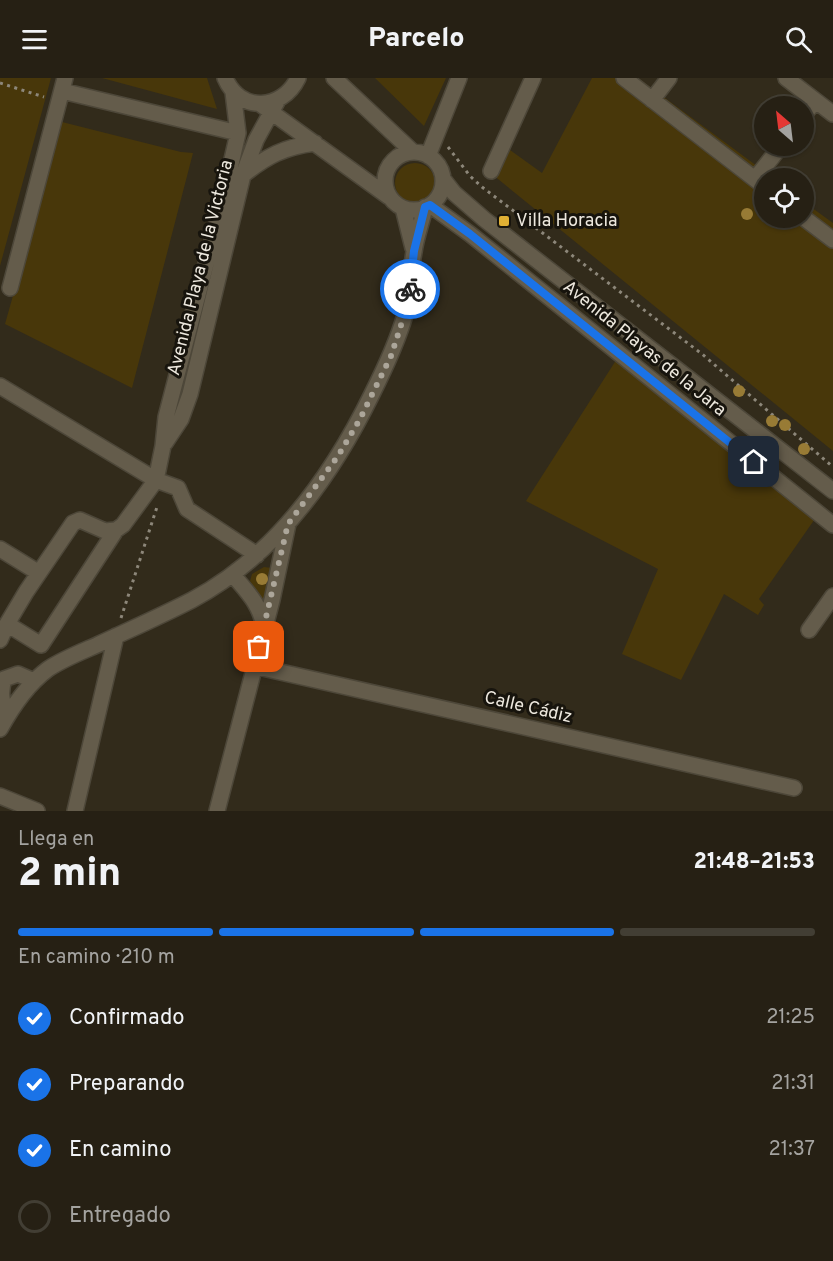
<!DOCTYPE html>
<html lang="es">
<meta charset="utf-8">
<style>
:root{--surface:#262014;--page:#322d22;--text:#f1f3f6;--muted:#a4a3a0;--line:#423e34;--accent:#1a73e8}
body{margin:0;font-family:Overpass,sans-serif;background:var(--page);color:var(--text);height:100vh;display:flex;flex-direction:column;font-size:22px;white-space:nowrap}
*{box-sizing:border-box;margin:0}
p{font-size:20px;color:var(--muted)}
.icon{flex:none;width:33px;height:33px;fill:none;stroke:currentColor;stroke-width:2;stroke-linecap:round;stroke-linejoin:round}
.map{position:relative;height:733px;overflow:hidden}
.sheet{display:flex;flex-direction:column;background:var(--surface);flex:1}
.sheet>*{flex:none}
.needle{width:39px;rotate:332deg}
.fabs{position:absolute;left:754px;top:18px;display:grid;gap:12px}
.fabs a{display:grid;place-items:center;width:60px;height:60px;border-radius:50%;background:var(--surface);box-shadow:0 2px 4px #0004,0 0 0 2px var(--line);font-size:30px}
.pin{position:absolute;display:grid;place-items:center;width:51px;height:51px;color:#fff;margin:-26px;border-radius:12px;box-shadow:0 3px 9px #0006}
.courier{position:absolute;display:grid;place-items:center;width:60px;height:60px;margin:-30px;border:4px solid #1a73e8;border-radius:50%;background:#fff;color:#222;box-shadow:0 2px 8px #0007}
.overview em{font-style:normal;font-weight:800}
.overview div{display:flex;flex-direction:column-reverse}
.overview{display:flex;align-items:center;justify-content:space-between;height:102px;padding:0 18px}
h1{font-size:39px;font-weight:800;line-height:45px}
.bar{display:grid;grid-template-columns:repeat(4,1fr);gap:9px 6px;align-content:center;height:72px;padding:0 18px}
.bar i{height:8px;border-radius:4px;background:var(--line)}
.bar .on{background:var(--accent)}
.bar p{grid-column:span 4}
ol{padding:0 18px;list-style:none}
li{display:flex;align-items:center;gap:18px;height:66px}
li p{margin-inline-start:auto}
li .icon{padding:6px;border-radius:50%;background:var(--accent);color:#fff;stroke-width:4}
li:last-child{color:var(--muted)}
li i{width:33px;height:33px;border:3px solid var(--line);border-radius:50%}
header{display:flex;justify-content:space-between;align-items:center;height:78px;padding:0 18px;background:var(--surface);font-size:27px;font-weight:800}
.map>svg:first-child{display:block}
</style>
<header><svg class="icon" aria-label="menu" viewBox="0 0 24 24"><path d="M4 6h16M4 12h16M4 18h16"/></svg>Parcelo<svg class="icon" aria-label="search" viewBox="0 0 24 24"><circle cx="10" cy="10" r="6"/><path d="M15 15l6 6"/></svg></header>
<div class="map">
<svg width="833" height="733" viewBox="0 0 833 733">
<rect width="100%" height="100%" fill="#322b1b"/>
<path fill="#48370a" d="M0 0H51L0 188Z
M102 0H207L217 31Z
M375 0H446L424 48Z
M592 0H638L773 100H765V140H804V124L833 145V373L493 97 510 72 542 95Z
M62 44 181 74 193 75 132 310 5 246Z
M395 105a20 20 0 1 1 40 0a20 20 0 1 1-40 0Z
M620 276 819 435 759 521 764 527 758 537 724 516 681 602 622 576 658 491 526 423Z
M264 489 272 490 264 526 250 503 252 496Z"/>
<g fill="none" stroke-linecap="round" stroke-linejoin="round">
<g stroke="#4d4739" stroke-width="18">
<path id="minor" d="M225 0C240 35 282 33 298 0
M334 0 413 74
M624 0 765 109
M786 0 833 36
M62 13 238 55
M652 22 669 0
M260 26 389 119
M804 37 815 23
M385 103a29 29 0 1 1 58 0a29 29 0 1 1-58 0Z
M428 78 459 0
M491 93 533 0
M243 97C267 78 284 69 315 65
M443 101 454 115 484 141 833 413
M755 101 781 68
M430 127 470 156 833 447
M403 130 413 170
M804 140 833 162
M10 210 65 0
M0 308 156 402 178 410 187 431 257 477
M165 365 181 341 190 316 243 97 256 62 278 22
M116 452 123 447 156 402 163 368 166 339 224 117 238 55 233 14
M0 471 39 495
M233 497C248 515 260 526 264 549
M809 552 833 518
M0 562 7 546 26 514 73 445 80 442 105 453 116 452 41 567 7 546
M254 588 794 710
M8 636C1 624 0 614 4 601L18 596 34 603
M0 651C12 629 28 606 48 591 63 581 81 574 97 567 129 552 161 538 192 522 275 478 331 400 372 316 385 290 397 265 405 237 410 216 410 195 414 174 416 159 422 144 425 129
M0 718 37 733
M75 733 116 558
M217 733 272 522 288 446"/>
</g>
<path stroke="#8d877a" stroke-width="3" stroke-dasharray="3 4.5" stroke-linecap="butt" d="M0 5 44 19
M448 69 470 98 482 109 702 276 833 389
M121 540 157 429"/>
<use href="#minor" stroke="#645c4b" stroke-width="15"/>
</g>
<g fill="#987b35">
<circle cx="747" cy="136" r="6"/>
<circle cx="739" cy="313" r="6"/>
<circle cx="772" cy="343" r="6"/>
<circle cx="785" cy="347" r="6"/>
<circle cx="804" cy="371" r="6"/>
<circle cx="262" cy="501" r="6"/>
</g>
<g fill="none" stroke-linecap="round" stroke-linejoin="round">
<path stroke="#aca69a" stroke-width="6" stroke-dasharray="0 10.8" d="M259 569 288 446 338 378 360 341 391 278 404 238 410 211"/>
<path stroke="#1a73e8" stroke-width="8" d="M410 211 414 173 425 129 430 127 470 156 754 384"/>
</g>
<rect fill="#e0b034" stroke="#17140d" stroke-width="2" x="498" y="137" width="12" height="12" rx="3"/>
<g text-anchor="middle" dominant-baseline="central" stroke-width="6" stroke-linejoin="round" paint-order="stroke">
<g font-size="18" fill="#ede8de" stroke="#17140d" text-anchor="start">
<text x="516" y="143">Villa Horacia</text>
</g>
<g font-size="18" fill="#ede8de" stroke="#17140d">
<text transform="translate(201 190) rotate(-76)">Avenida Playa de la Victoria</text>
<text transform="translate(644 271) rotate(39)">Avenida Playas de la Jara</text>
<text transform="translate(528 630) rotate(13)">Calle Cádiz</text>
</g>
</g>
</svg>
<div class="fabs">
<a><svg class="needle" viewBox="-14 -14 28 28"><path d="M0-13l5 13h-10z" fill="#e53935"/><path d="M0 13l5-13h-10z" fill="#a4a3a0"/></svg></a>
<a><svg class="icon" aria-label="locate" viewBox="0 0 24 24"><circle cx="12" cy="12" r="6"/><path d="M12 2v4M12 18v4M2 12h4M18 12h4"/></svg></a>
</div>
<div class="pin" style="left:259px;top:569px;background:#ea580c"><svg class="icon" aria-label="bag" viewBox="0 0 24 24"><path d="M5 8h14l-1 12H6zM9 8a3 3 0 0 1 6 0"/></svg></div>
<div class="pin" style="left:754px;top:384px;background:#1f2937"><svg class="icon" aria-label="home" viewBox="0 0 24 24"><path d="M3 11l9-7 9 7M6 9v11h12V9"/></svg></div>
<div class="courier" style="left:410px;top:211px"><svg class="icon" aria-label="bike" viewBox="0 0 24 24"><circle cx="6" cy="16" r="4"/><circle cx="18" cy="16" r="4"/><path d="M6 16l4-8h5l3 8M10 8l3 8H6M13 5h3"/></svg></div>
</div>
<section class="sheet">
<div class="overview"><div><h1>2 min</h1><p>Llega en</p></div><em>21:48–21:53</em></div>
<div class="bar"><i class="on"></i><i class="on"></i><i class="on"></i><i></i><p>En camino · 210 m</p></div>
<ol>
<li><svg class="icon" aria-label="check" viewBox="0 0 24 24"><path d="M5 12l5 5 9-10"/></svg>Confirmado<p>21:25</p></li>
<li><svg class="icon" aria-label="check" viewBox="0 0 24 24"><path d="M5 12l5 5 9-10"/></svg>Preparando<p>21:31</p></li>
<li><svg class="icon" aria-label="check" viewBox="0 0 24 24"><path d="M5 12l5 5 9-10"/></svg>En camino<p>21:37</p></li>
<li><i></i>Entregado</li>
</ol>
</section>
